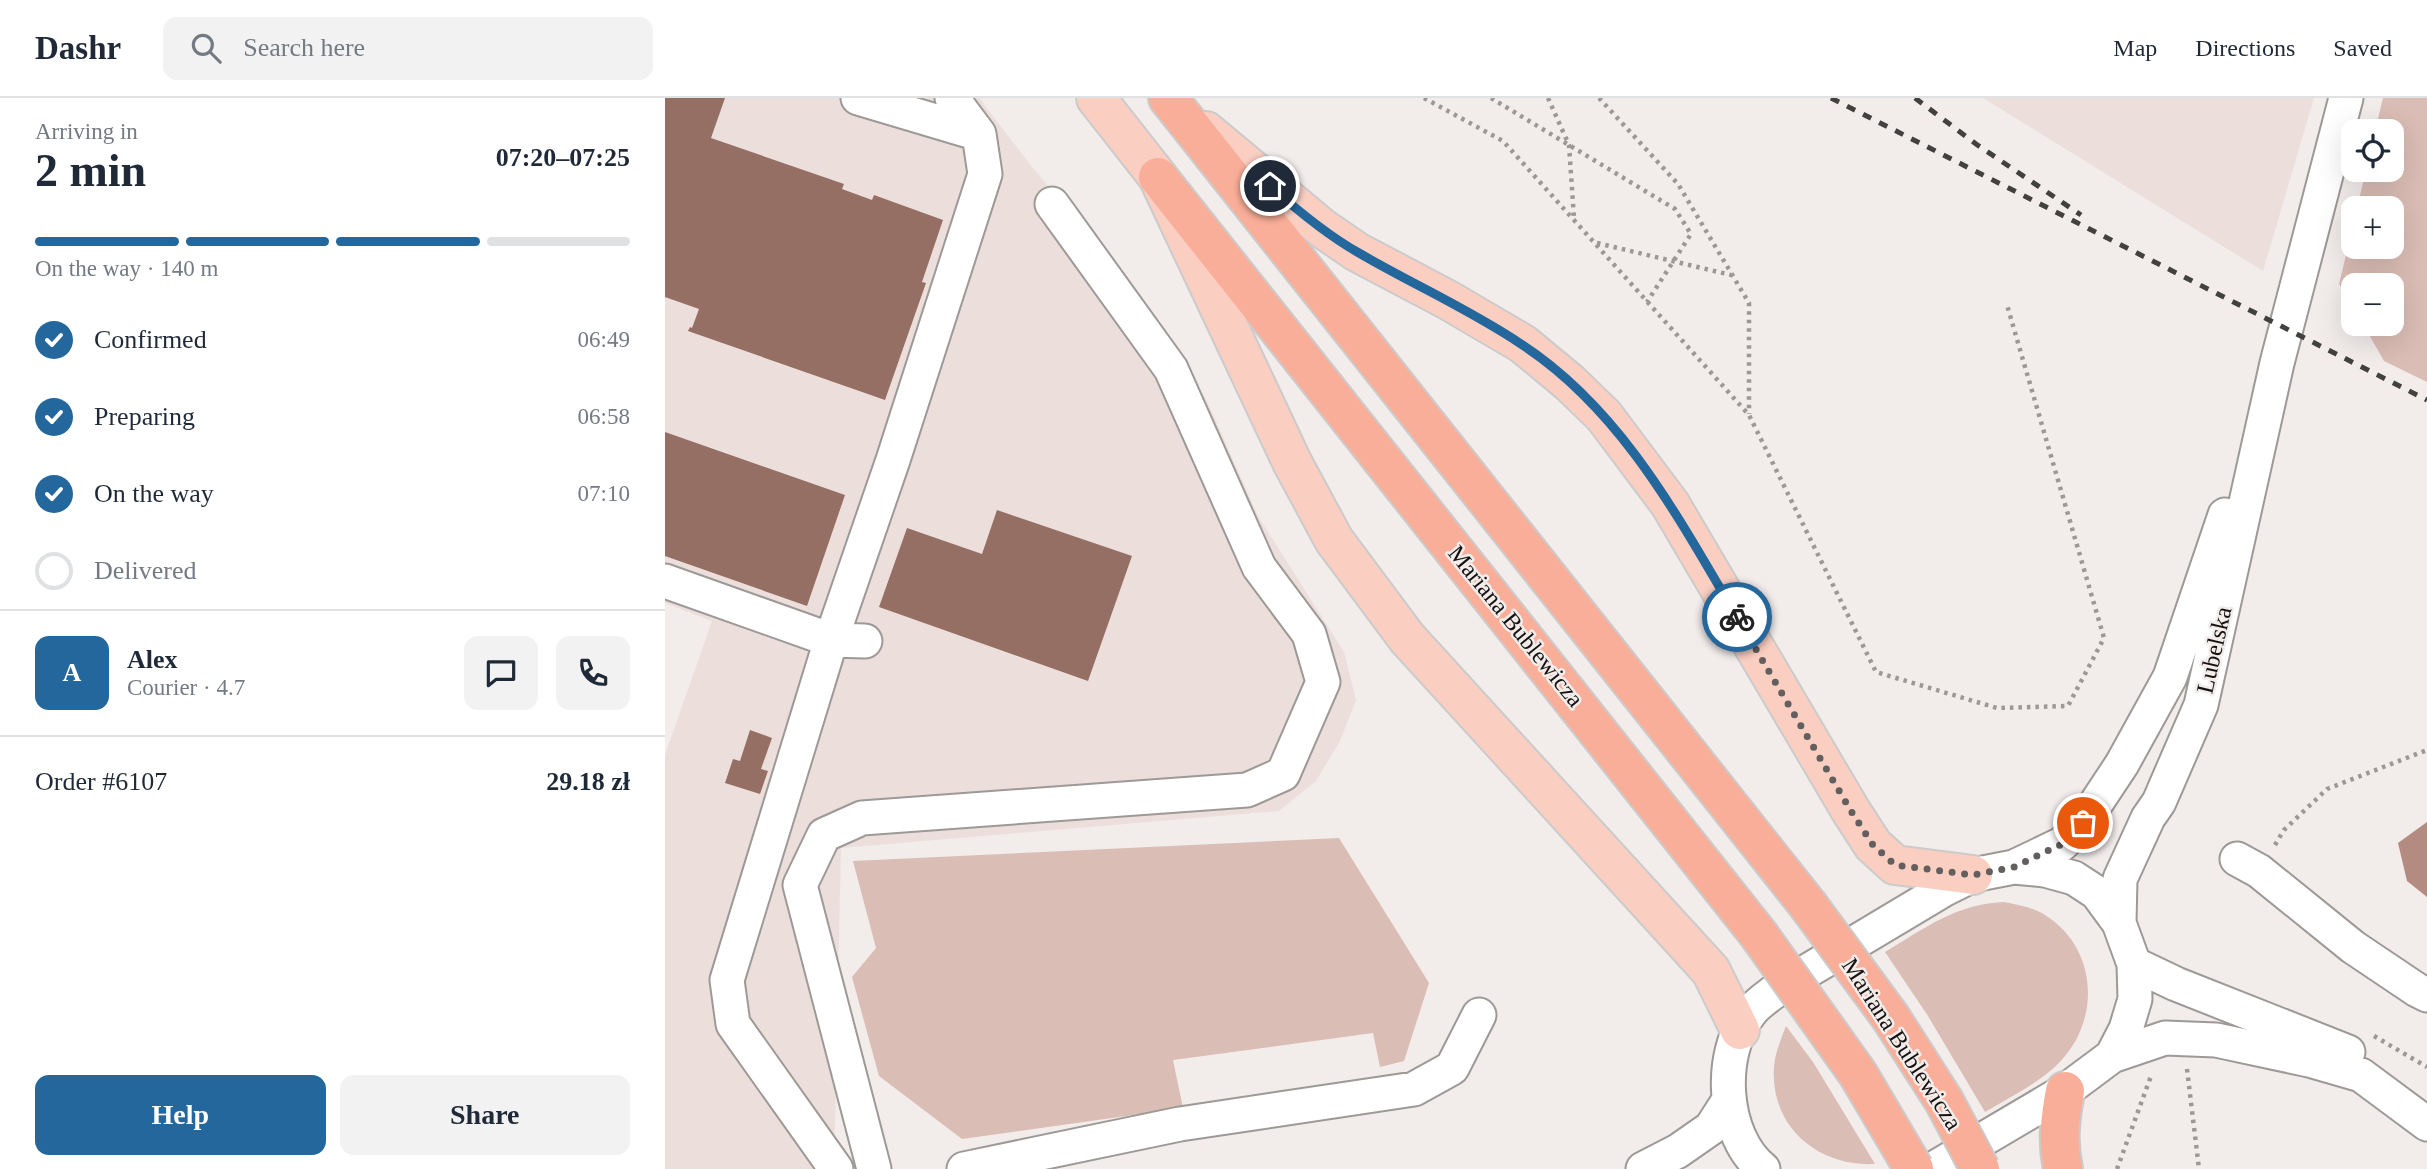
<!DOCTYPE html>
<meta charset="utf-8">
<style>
:root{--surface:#fff;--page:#f2f2f3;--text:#1f2937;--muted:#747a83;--line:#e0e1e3;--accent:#23679c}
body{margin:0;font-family:Georgia,serif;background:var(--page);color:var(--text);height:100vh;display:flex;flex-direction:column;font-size:26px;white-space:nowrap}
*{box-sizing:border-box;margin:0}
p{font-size:23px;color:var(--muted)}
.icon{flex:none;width:38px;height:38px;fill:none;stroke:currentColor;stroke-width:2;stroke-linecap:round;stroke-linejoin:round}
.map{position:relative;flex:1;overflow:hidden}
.sheet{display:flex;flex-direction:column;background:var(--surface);width:665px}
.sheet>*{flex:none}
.tools{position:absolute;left:1676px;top:21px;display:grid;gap:14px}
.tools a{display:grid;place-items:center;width:63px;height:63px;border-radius:14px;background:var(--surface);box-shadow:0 7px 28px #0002;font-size:35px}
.pin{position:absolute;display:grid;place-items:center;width:60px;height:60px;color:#fff;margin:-30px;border:4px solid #fff;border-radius:50%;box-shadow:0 2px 7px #0007}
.courier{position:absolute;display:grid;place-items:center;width:70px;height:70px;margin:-35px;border:5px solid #23679c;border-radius:50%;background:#fff;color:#222;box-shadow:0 2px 9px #0007}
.overview em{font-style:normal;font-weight:600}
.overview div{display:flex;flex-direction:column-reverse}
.overview{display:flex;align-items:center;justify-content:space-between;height:119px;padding:0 35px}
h1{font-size:46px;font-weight:600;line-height:52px}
.bar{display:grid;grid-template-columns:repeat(4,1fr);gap:10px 7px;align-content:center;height:84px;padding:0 35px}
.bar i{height:9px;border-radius:5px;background:var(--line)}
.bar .on{background:var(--accent)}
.bar p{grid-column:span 4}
.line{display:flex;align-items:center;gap:18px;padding:0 35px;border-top:2px solid var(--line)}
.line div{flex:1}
.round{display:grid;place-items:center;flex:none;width:74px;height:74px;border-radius:14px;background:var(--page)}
ol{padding:0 35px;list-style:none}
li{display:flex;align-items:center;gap:21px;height:77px}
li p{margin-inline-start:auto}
li .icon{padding:7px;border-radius:50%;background:var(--accent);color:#fff;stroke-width:4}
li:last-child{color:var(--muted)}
li i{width:38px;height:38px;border:4px solid var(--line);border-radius:50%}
.primary-button{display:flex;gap:14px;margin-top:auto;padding:14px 35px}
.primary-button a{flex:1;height:80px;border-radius:14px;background:var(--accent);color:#fff;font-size:28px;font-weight:600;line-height:80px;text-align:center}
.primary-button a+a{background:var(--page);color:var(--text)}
header{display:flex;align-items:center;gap:42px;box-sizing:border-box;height:98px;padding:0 35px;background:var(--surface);border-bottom:2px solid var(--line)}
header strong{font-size:33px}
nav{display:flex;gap:38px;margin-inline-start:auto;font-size:24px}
.search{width:490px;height:63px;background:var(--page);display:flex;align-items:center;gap:18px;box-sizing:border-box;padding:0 24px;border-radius:14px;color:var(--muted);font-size:26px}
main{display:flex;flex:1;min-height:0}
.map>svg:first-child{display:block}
</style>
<header>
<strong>Dashr</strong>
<div class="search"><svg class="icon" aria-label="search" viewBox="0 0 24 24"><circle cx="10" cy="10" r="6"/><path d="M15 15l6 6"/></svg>Search here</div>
<nav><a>Map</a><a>Directions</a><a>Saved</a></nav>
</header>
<main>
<section class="sheet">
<div class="overview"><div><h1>2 min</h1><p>Arriving in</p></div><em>07:20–07:25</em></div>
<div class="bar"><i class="on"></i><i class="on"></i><i class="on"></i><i></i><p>On the way · 140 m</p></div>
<ol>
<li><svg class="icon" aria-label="check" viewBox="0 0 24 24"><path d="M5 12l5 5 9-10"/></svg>Confirmed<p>06:49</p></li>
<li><svg class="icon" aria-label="check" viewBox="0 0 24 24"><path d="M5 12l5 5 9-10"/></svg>Preparing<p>06:58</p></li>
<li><svg class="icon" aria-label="check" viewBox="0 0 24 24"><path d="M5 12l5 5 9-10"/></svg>On the way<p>07:10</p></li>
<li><i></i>Delivered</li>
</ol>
<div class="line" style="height:126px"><b class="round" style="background:var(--accent);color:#fff">A</b><div><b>Alex</b><p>Courier · 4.7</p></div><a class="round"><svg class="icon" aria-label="chat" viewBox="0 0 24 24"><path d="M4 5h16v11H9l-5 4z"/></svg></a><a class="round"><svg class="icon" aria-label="phone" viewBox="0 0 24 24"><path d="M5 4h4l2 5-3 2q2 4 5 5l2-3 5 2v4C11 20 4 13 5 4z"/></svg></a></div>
<div class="line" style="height:91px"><div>Order #6107</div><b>29.18 zł</b></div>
<div class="primary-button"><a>Help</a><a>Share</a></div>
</section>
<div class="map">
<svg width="1762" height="1071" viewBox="0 0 1762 1071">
<rect width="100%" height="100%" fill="#f2eceb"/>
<path fill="#ecdfdb" d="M0 0H314L364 65 469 191 542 303 593 418 679 554 691 602 675 643 651 683 614 713 176 750 169 1071H0V657L47 523 0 505Z
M1318 0H1649L1598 173Z"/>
<path fill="#dabdb5" d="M1718 0H1762V284L1719 263 1698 226H1727V187H1689V210L1674 186 1689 124V149H1727V110H1692L1701 72H1727V33H1710Z
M674 740 764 885 739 963 715 969 708 935 508 962 518 1010 297 1041 214 978 187 879 211 850 188 763Z
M1339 804C1353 807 1367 809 1380 817 1430 848 1436 915 1400 958 1381 982 1346 998 1320 1014L1263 918 1220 854C1260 830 1291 806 1339 804Z
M1121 928 1148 964 1210 1066C1153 1069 1105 1029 1109 969 1110 955 1116 941 1121 928Z"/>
<path fill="#b38b80" d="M1762 724V799L1742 783 1733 745Z"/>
<path fill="#956f64" d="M0 0H60L46 40 179 86 177 91 207 102 209 97 278 122 257 184 261 185 220 302 23 233 25 229 27 230 34 211 0 199Z
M0 334 180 397 142 508 0 458Z
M332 412 467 458 423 583 214 509 242 430 317 456Z
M85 632 107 640 96 671 103 673 95 696 60 685 68 661 75 663Z"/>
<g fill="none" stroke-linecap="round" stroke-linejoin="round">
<g stroke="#9d9997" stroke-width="37">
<path id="minor" d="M287 0 314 36
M0 483 166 542 200 543
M1572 761 1594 773 1688 849 1752 892 1762 897
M1349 769 1397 746 1418 725 1457 666 1505 579 1560 417
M1454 825 1455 781 1483 720 1494 704 1536 607 1612 265 1681 0
M1469 866 1511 886 1683 954
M1447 958 1500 940 1551 942 1644 962 1696 977 1762 1026
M171 1071 68 926 62 882 166 542 228 362 320 76 314 36 193 0
M209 1071 135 787 159 737 197 720 582 692 618 676 658 584 644 536 594 469 506 271 387 106
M299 1071 515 1026 749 991 787 970 814 917
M978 1071 1013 1053 1046 1030 1064 1002
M1098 1071C1057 1038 1052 956 1085 915 1092 905 1104 898 1114 890L1278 792 1308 777 1349 769 1380 772 1409 780 1432 795 1454 825 1469 866 1470 901 1461 931 1447 958 1400 993 1268 1071"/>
</g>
<g stroke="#cbcbcb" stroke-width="42">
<path id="major" d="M431 0 493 79 627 364 669 442 742 540 1046 873 1075 932
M541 33 657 130 692 154 783 202 858 246 905 285 939 318 1005 406 1186 713 1208 747 1230 767 1308 777"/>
</g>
<g stroke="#cbcbcb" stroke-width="42">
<path id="highway" d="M503 0 1143 807
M493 79 1094 837
M1398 1071C1392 1043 1395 1020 1400 993"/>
</g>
<path stroke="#9c9897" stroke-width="4.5" stroke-dasharray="3.5 5" stroke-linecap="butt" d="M759 0 838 43 1084 317 1211 574 1332 610 1403 608 1439 540 1342 207
M826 0 1010 111 1026 136 982 204
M883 0 904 47 909 120
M934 0 1013 86 1084 205V316
M932 145 1066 177
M1610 747 1619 732 1662 691 1762 652
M1709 938 1762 969
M1522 971 1534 1071
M1452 1071 1486 978"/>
<use href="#minor" stroke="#fff" stroke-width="33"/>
<use href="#major" stroke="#fbcec2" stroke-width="38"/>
<use href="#highway" stroke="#f9ae99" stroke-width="38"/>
<path stroke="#434140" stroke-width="5" stroke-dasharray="9 9" stroke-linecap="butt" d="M1166 0 1762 302
M1250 0 1311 46 1416 117"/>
<g stroke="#cbcbcb" stroke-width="42" stroke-linecap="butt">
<path id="highway-bridge" d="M1143 807 1226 920 1279 1003 1315 1071
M1094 837 1193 976 1249 1071"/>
</g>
<use href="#highway-bridge" stroke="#f9ae99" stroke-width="38"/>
</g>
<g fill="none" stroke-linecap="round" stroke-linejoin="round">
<path stroke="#625f5e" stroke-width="7" stroke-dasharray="0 12.6" d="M1072 519 1186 713 1208 747 1230 767 1308 777 1349 769 1397 746 1418 725"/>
<path stroke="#23679c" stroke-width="9" d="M605 88C632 112 662 137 694 155 747 186 804 211 856 246 956 311 1013 419 1072 519"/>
</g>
<g text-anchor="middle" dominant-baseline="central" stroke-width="5" stroke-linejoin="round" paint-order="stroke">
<g font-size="24" fill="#141312" stroke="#f2eceb">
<text transform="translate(851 528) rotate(51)">Mariana Bublewicza</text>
<text transform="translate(1549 552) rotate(-77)">Lubelska</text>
<text transform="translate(1237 946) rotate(57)">Mariana Bublewicza</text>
</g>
</g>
</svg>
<div class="tools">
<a><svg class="icon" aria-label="locate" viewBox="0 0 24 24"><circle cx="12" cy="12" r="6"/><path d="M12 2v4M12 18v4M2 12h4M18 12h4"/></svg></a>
<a>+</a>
<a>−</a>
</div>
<div class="pin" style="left:1418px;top:725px;background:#ea580c"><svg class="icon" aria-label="bag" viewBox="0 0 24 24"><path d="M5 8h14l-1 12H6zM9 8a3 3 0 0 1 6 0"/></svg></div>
<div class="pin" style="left:605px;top:88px;background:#1f2937"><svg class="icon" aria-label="home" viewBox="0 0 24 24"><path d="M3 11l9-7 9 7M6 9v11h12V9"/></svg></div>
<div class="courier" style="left:1072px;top:519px"><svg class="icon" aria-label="bike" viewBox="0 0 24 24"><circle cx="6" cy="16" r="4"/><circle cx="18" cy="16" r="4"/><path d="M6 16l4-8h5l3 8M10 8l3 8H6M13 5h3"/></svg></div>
</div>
</main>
